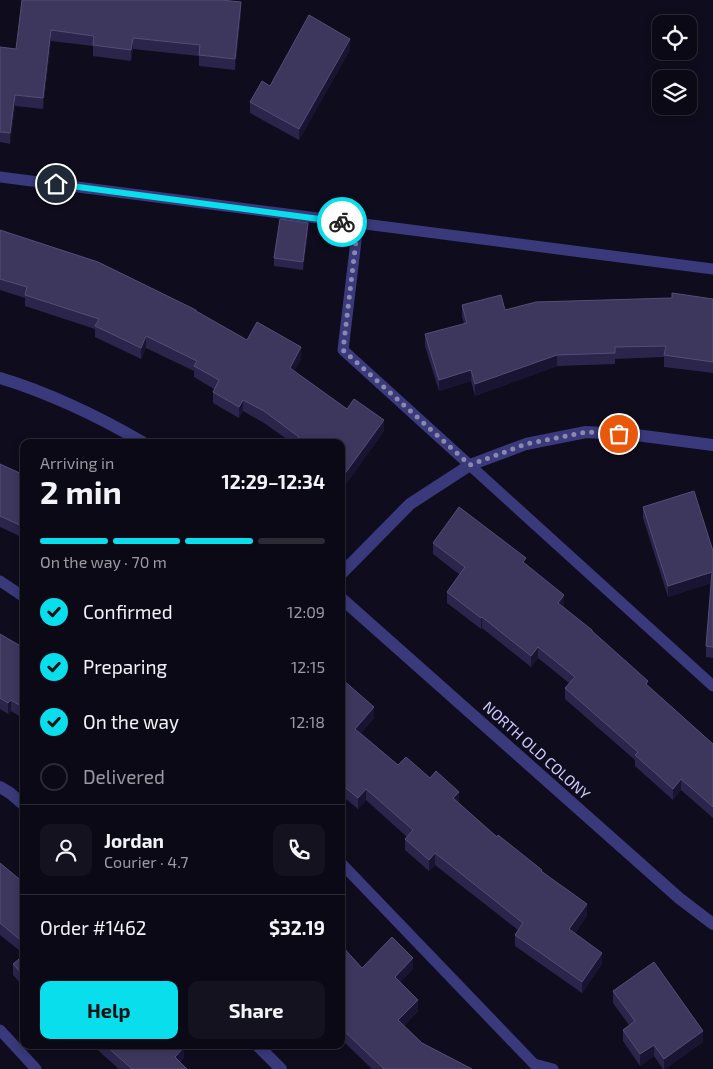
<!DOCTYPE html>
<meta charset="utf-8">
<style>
:root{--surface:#0b0916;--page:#14121f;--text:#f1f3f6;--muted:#9a9aa1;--line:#2b2a35;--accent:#08deec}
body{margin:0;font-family:"Exo 2",sans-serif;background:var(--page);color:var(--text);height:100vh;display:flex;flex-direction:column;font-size:19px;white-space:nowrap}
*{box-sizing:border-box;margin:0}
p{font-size:16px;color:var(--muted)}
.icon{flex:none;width:28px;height:28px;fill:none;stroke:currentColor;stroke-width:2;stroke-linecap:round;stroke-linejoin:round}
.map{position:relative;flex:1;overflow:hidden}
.drawer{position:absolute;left:20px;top:439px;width:325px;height:610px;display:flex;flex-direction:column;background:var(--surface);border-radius:10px;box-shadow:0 2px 8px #0003,0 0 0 1px var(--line)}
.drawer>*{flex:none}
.buttons{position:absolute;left:652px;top:15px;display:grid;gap:10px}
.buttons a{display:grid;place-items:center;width:45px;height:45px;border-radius:10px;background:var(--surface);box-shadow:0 2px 8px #0003,0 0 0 1px var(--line);font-size:25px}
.pin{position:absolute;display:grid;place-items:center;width:42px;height:42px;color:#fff;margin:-21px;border:2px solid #fff;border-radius:50%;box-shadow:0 1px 5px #0007}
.courier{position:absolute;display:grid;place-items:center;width:50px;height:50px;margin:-25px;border:4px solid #08deec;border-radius:50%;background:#fff;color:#222;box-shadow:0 1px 6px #0007}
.head em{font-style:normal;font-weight:700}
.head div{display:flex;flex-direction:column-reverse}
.head{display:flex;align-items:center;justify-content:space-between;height:85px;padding:0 20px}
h1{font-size:32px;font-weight:700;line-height:38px}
.bar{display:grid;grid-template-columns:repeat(4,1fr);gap:8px 5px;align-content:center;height:60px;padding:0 20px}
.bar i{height:6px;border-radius:4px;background:var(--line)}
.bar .current{background:var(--accent)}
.bar p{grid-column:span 4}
.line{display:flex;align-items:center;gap:12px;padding:0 20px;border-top:1px solid var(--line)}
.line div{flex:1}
.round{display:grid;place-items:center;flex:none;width:52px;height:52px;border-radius:10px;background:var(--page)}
ol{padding:0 20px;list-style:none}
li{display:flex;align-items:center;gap:15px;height:55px}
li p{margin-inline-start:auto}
li .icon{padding:5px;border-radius:50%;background:var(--accent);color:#111;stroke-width:4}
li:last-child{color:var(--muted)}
li i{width:28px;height:28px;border:2px solid var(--line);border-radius:50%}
.action{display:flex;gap:10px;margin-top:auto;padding:10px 20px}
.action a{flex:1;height:58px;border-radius:10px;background:var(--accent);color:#111;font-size:20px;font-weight:700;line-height:58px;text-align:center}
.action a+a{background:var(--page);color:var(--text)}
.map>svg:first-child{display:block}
</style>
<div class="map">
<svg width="713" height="1069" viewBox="0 0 713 1069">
<rect width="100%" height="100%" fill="#0f0c1d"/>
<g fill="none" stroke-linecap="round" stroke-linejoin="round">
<path stroke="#39397b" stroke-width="11" d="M0 177 713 269
M358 224 343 350 713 686
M0 581 24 597
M341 863 534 1064 553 1069
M0 1030 36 1069"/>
<path stroke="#39397b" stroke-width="12" d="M0 378C47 392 100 417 142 442
M341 574 410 504 470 465 526 444 586 432 636 435 713 445
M341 598 679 898 713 924
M0 787 10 793 24 805
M257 1045 281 1069"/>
</g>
<path fill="#2b254b" d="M22 0 241 13 235 70 199 66V56L133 49 131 61 93 56V46L51 41 43 109 15 106 10 144 0 142V47L16 49Z
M350 50 299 140 250 113V102L270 86Z
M0 230 196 312 247 340 301 359 294 371 347 409 384 431 344 487 341 485V442H291L264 423 243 411 239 418 213 403V392L214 389 194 377V371L146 348 141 359 95 337V329L25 306V298L0 290Z
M308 231 303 270 274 266V258Z
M713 299V373L664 367V357L615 359V364L557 366 475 396 471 381 439 391 425 346V334L464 324 462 316V305L505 310Z
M0 464 24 475V538L0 527Z
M643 507 713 551V658L706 657V646L711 583 668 597 643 518Z
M433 543 526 564 564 606V607L592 632 648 687 713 744V818L681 790 673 800 635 766V760L565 699V688L569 683 538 658 531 667 482 628 481 629 447 603V592L460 575 433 554Z
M0 634 24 648V719L11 711 8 714 0 709Z
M341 682 374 718 361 733 398 765 459 803 497 837 542 872 587 916 575 933 602 964 582 993 515 946V935L518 930 435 865 429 871 405 850V839L407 837 366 800 358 809 341 795Z
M0 863 24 883V954L0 935Z
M341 945 362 968 413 969 400 982 418 1011 404 1026 422 1043 472 1069H372L341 1039Z
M24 955V987L13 975V964Z
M613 991 703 1042 665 1069H663L654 1056 640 1066 623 1041V1030L629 1025 613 1003Z
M92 1045H182L184 1058 180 1062 187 1069H119Z"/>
<path fill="#191431" d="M241 2V13L235 70V59Z
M51 30V41L43 109V98Z
M133 38V49L131 61V50Z
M350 39V50L299 140V129Z
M15 95V106L10 144V133Z
M308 223V231L303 270V262Z
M146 336V348L141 359V348Z
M301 347V359L290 379V368Z
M557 355V366L475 396V384Z
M471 370V381L439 391V380Z
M243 400V411L239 418V407Z
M384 420V431L344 487V475Z
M712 572V583L668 597V586Z
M564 595V606L558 614V603Z
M482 617V628L481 629V618Z
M538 647V658L531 667V656Z
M11 700V711L8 714V703Z
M374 707V718L355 740V729Z
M681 779V790L673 800V789Z
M366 789V800L358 809V798Z
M459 792V803L453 810V798Z
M435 853V865L429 871V860Z
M587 904V916L569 941V929Z
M602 953V964L582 993V982Z
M413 958V969L395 988V977Z
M418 1000V1011L398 1032V1020Z
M703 1031V1042L665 1069H664V1059Z
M654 1045V1056L640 1066V1054Z
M184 1047V1058L175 1068V1057Z"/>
<path fill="#3d375e" stroke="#544e77" d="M22 0H221L241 2 235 59 199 55 200 45 133 38 131 50 93 45 94 36 51 30 43 98 15 95 10 133 0 132V47L16 49Z
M309 15 350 39 299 129 250 102 262 81 270 86Z
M280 219 308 223 303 262 274 258Z
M0 230 98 262 196 310V311L247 340 257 322 301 347 290 368 347 409 354 399 384 420 344 475 341 473V442H299L296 441 299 437 264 411 243 400 239 407 213 392 219 380 194 366 197 361 146 336 141 348 95 326 99 319 25 295 27 287 0 279Z
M672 293 713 299V362L664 355 666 346 615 347V353L557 355 475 384 471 370 439 380 425 334 467 323 462 305 501 295 505 310 536 302 672 298Z
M0 464 24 475V527L0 516Z
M694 491 713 551V647L706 646 712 572 668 586 643 507Z
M459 507 526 558 523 562 564 595 558 603 592 630V631L648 681 646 684 713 744V807L681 779 673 789 635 755 638 752 565 688 575 677 538 647 531 656 482 617 481 618 447 592 465 567 433 543Z
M0 634 24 648V708L11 700 8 703 0 698Z
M343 680 374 707 355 729 398 765 406 757 430 778 436 771 459 792 453 798 497 837 498 835 542 870 541 871 587 904 569 929 602 953 582 982 515 935 523 923 435 853 429 860 405 839 413 830 366 789 358 798 341 784V682Z
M0 863 24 883V943L0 923Z
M392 937 413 958 395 977 418 1000 398 1020 422 1043 472 1069H384L341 1028V945L362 968Z
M24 955V976L13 964Z
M654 962 703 1031 664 1059 654 1045 640 1054 623 1030 635 1021 613 991Z
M105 1045H182L184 1047 175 1057 187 1069H132Z"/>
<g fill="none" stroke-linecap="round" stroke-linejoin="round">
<path stroke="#8b88af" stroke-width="5" stroke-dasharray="0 9" d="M342 222 358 224 343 350 470 465 526 444 586 432 619 434"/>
<path stroke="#08deec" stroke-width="6" d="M56 184 342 222"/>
</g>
<g text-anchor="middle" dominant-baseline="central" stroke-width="5" stroke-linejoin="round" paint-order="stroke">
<g font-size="15" fill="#cecafd" stroke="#0f0c1d">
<text transform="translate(537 750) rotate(42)">NORTH OLD COLONY</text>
</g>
</g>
</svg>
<div class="buttons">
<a><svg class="icon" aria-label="locate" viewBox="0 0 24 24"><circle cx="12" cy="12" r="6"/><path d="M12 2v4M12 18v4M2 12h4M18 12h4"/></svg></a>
<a><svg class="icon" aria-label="layers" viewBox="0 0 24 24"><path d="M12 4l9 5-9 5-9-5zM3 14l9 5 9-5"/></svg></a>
</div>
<div class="pin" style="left:619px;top:434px;background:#ea580c"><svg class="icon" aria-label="bag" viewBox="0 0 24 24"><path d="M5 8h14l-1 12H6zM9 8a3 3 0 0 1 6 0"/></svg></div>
<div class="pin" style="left:56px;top:184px;background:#1f2937"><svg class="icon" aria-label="home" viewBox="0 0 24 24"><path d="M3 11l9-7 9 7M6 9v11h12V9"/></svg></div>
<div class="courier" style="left:342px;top:222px"><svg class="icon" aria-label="bike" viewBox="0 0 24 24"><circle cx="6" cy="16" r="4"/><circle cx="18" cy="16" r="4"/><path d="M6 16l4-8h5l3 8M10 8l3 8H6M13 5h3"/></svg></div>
<section class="drawer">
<div class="head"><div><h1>2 min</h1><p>Arriving in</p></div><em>12:29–12:34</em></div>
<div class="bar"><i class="current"></i><i class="current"></i><i class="current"></i><i></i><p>On the way · 70 m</p></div>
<ol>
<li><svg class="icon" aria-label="check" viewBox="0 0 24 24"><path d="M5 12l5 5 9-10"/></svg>Confirmed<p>12:09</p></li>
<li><svg class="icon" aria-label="check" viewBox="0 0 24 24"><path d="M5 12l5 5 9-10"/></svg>Preparing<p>12:15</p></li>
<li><svg class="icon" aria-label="check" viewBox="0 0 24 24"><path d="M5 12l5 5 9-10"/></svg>On the way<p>12:18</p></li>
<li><i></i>Delivered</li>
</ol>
<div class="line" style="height:90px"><a class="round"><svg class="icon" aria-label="person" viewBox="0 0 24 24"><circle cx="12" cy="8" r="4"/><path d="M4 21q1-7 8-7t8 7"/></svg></a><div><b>Jordan</b><p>Courier · 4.7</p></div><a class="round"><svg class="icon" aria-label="phone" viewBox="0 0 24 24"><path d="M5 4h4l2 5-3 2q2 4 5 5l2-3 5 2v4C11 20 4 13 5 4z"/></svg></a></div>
<div class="line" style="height:65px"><div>Order #1462</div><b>$32.19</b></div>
<div class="action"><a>Help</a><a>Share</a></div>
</section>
</div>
